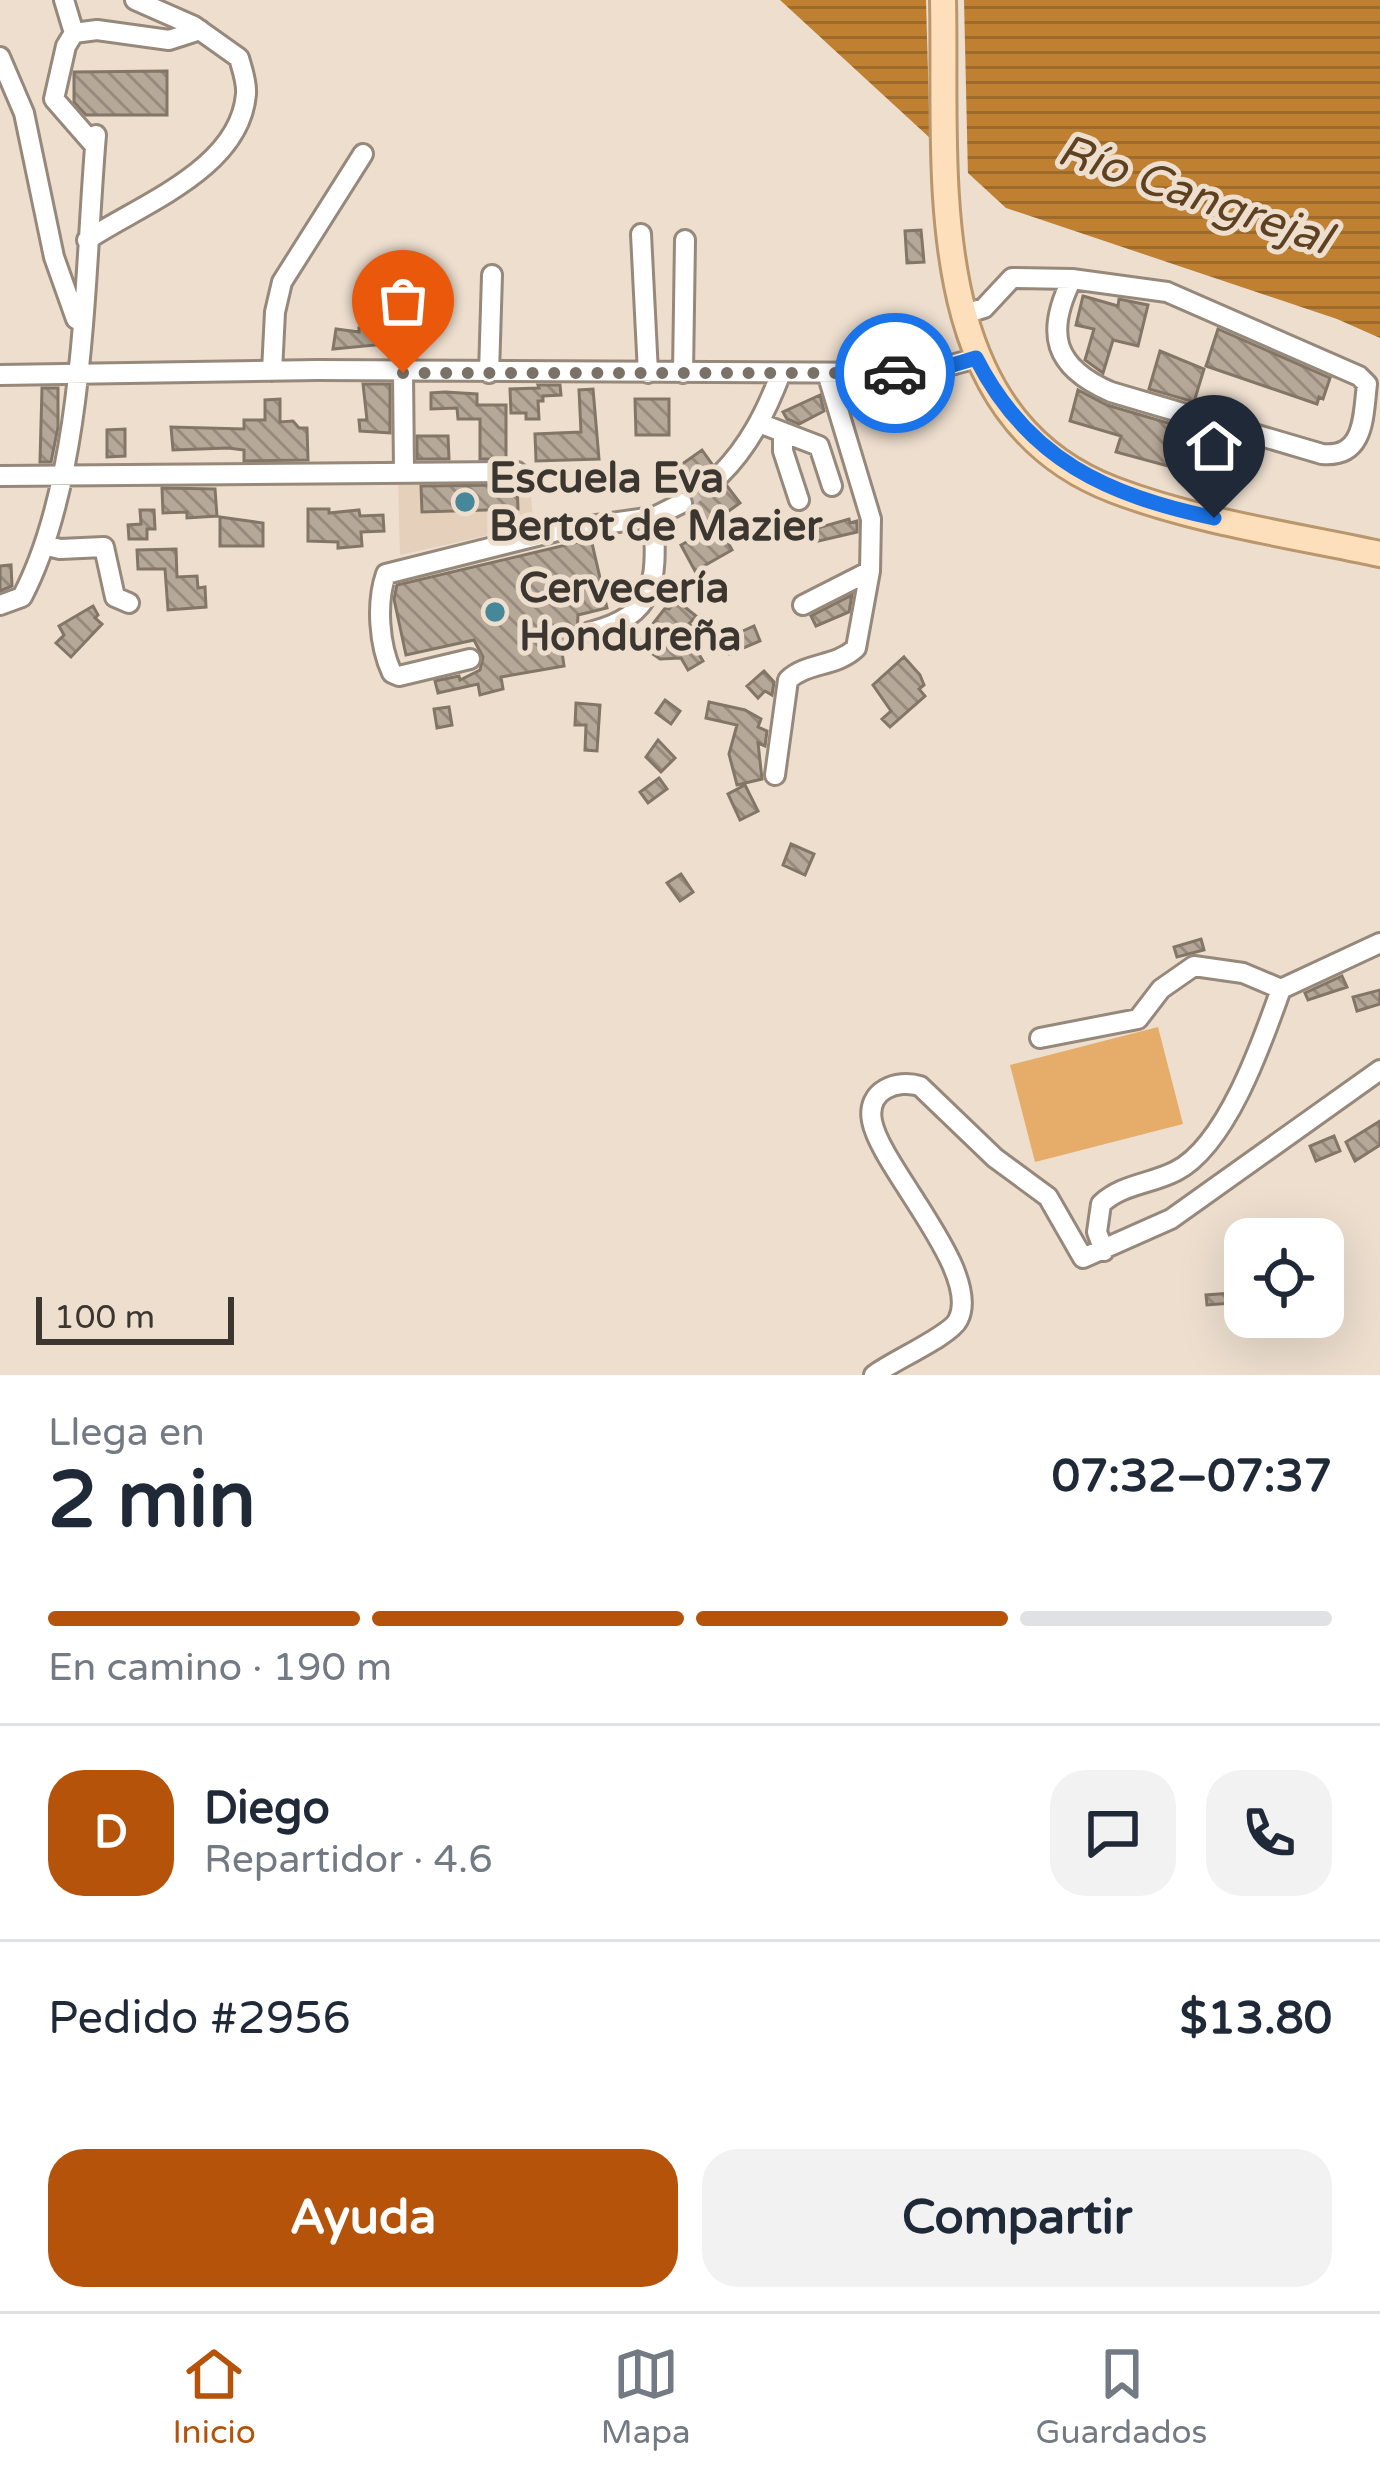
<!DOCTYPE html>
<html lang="es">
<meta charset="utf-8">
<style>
:root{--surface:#fff;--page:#f2f2f3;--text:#1f2937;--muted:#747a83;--line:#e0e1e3;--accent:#b45309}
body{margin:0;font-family:"Varela Round",sans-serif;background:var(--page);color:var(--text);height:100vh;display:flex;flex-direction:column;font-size:45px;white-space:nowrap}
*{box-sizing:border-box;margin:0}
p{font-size:39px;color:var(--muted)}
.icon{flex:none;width:66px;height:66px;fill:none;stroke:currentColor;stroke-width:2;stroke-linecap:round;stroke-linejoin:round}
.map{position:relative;height:1375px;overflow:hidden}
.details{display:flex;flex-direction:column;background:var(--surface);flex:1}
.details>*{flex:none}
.buttons{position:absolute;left:1224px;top:1218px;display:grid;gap:24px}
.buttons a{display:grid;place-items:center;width:120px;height:120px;border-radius:24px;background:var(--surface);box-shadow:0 12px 48px #0002;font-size:60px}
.scale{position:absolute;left:36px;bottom:30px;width:198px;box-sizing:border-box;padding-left:12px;border:6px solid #3c3630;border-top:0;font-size:33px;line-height:42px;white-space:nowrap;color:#3c3630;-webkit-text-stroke:9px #eddece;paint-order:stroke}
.pin{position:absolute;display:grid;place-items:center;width:102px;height:102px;color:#fff;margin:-123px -51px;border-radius:50% 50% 50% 0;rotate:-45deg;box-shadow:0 0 12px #0007}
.pin .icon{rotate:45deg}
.courier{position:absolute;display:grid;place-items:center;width:120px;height:120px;margin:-60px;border:9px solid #1a73e8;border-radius:50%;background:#fff;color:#222;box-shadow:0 3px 15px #0007}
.summary em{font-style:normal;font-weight:700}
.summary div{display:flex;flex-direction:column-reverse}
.summary{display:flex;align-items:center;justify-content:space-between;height:204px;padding:0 48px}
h1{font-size:78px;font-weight:700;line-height:90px}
.bar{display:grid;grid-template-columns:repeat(4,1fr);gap:18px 12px;align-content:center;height:144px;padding:0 48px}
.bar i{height:15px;border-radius:9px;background:var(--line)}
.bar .active{background:var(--accent)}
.bar p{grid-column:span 4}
.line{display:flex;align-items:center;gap:30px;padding:0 48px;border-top:3px solid var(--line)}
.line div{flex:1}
.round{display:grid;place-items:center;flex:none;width:126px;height:126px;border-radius:36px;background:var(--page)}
.primary-button{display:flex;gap:24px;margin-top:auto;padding:24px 48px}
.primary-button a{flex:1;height:138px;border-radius:36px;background:var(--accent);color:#fff;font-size:48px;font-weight:700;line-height:138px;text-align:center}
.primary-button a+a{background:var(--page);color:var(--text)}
.dock{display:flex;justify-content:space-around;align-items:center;height:168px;border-top:3px solid var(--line);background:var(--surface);font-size:33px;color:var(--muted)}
.dock a{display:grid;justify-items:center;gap:6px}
.dock .active{color:var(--accent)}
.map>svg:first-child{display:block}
</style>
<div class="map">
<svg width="1380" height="1375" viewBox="0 0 1380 1375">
<defs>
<pattern id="water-rules" width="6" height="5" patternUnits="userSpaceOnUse" patternTransform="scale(3)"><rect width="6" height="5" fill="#bf8131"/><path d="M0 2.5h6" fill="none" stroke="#9c6a2a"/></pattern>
<pattern id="building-back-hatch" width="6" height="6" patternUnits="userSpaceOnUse" patternTransform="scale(3)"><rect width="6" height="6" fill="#b6a899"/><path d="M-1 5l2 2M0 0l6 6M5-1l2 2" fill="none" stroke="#958a7d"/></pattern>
</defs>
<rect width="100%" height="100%" fill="#eddece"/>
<path fill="#e5d0bb" d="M530 478 533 525 400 555 398 479Z"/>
<path fill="#e6ac69" d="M1158 1027 1183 1124 1035 1162 1010 1065Z"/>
<path fill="url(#water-rules)" d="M780 0H1380V338L1337 319 1006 208Z"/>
<path fill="#eddece" d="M926 0H964L968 177 930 144Z"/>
<path fill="url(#building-back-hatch)" stroke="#837667" stroke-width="3" d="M167 71V115H86L74 102V72Z
M921 230 924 262 907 263 905 231Z
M1083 296 1118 306 1119 299 1148 305 1138 346 1113 340 1103 373 1085 360 1094 329 1076 325Z
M359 328H375L376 345 333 349 336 329 359 332Z
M1218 329 1330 378 1323 399 1319 397 1317 404 1206 366Z
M1160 351 1204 369 1194 402 1149 389Z
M363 384H390V433L360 431 359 420H367Z
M538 385H560L561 395 543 396V401H538L539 419H526V413H511L510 389 539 388Z
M42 388H58V427L51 462H40Z
M593 389 599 459 536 461 535 434 581 432 579 390Z
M1078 390 1107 405 1212 436 1201 475 1116 452 1121 436 1070 421Z
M445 392 477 394V405H506V459H480V419H458L457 408 431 409V393Z
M820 395 824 411 799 424 787 419 783 412Z
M280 399V422L293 421 299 428H307L308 460 244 461V450L228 448 173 450 171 427 244 429V420H265V400Z
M635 399H669V435H636Z
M125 429V456L107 457V430Z
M417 436H448L449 459H417Z
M702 450 712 464 707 473 710 484 718 488 727 486 740 503 716 520 732 550 695 571 681 545 703 533 690 514 694 498 684 490 674 492 664 477Z
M517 485 518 509 422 512 421 486Z
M162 488 215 489 217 516 187 518V512L163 513Z
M308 509H329V513L359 510 360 516 383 515 384 531 361 532 362 546 338 548V542L308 541Z
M140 510H154L155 529H147V539H129L128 525 141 524Z
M220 517 263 523V546H220Z
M849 519 850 523 857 521V532L810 543 807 531Z
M591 539 607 608 578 615 577 635 585 648 562 652 564 666 501 677 503 689 480 695 478 684 438 693 435 681 459 676 460 680 480 670 483 657 474 640 406 655 394 599 397 585Z
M176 549 177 577 197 576 198 588 205 587 206 607 168 610 165 569H138L137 550Z
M11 565 12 586 0 591V566Z
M852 595 849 612 816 626 811 616Z
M676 600 696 616 689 624 698 631 691 641 703 661 688 670 681 658 660 659 647 650 650 645 641 639 666 607 669 609Z
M93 606 98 615 95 618 102 624 71 657 56 643 64 635 59 626Z
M754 626 760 641 729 654 723 640Z
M904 657 920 675 924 685 919 689 925 696 890 727 882 719 891 711 873 685Z
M764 671 774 682 772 695 765 691 758 698 747 686Z
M665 700 680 711 671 724 656 713Z
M709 702 745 710 761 719 758 727 767 731 765 746 758 743 762 779 737 785 729 754 737 725 706 718Z
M576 703 600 705 597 751 585 750 586 725H575Z
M449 707 452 725 437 728 434 709Z
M658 740 675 758 661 772 646 757Z
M659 778 667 789 648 803 640 792Z
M745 785 758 811 740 820 728 794Z
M791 844 814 854 805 875 783 865Z
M681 874 693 892 680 901 667 883Z
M1201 939 1204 950 1177 957 1174 947Z
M1342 976 1347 987 1308 1000 1305 993Z
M1380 990V1004L1357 1011 1353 997Z
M1380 1121V1145L1355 1161 1346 1142Z
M1334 1136 1340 1151 1316 1161 1310 1146Z
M1245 1292V1302L1207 1305 1206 1295Z"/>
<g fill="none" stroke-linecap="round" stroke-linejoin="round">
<path stroke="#cabcae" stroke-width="18" stroke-dasharray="18 9" stroke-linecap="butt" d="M682 503 720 475"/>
<g stroke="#96887a" stroke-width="24">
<path id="minor" d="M64 0 74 33
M0 57 24 113 54 257 76 319
M95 146 54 99 66 46 74 33 97 30 169 40 200 30
M641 234 648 373
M87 240C141 204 240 169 246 94 247 82 242 69 239 58L194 26 135 0
M962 315 984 308 1012 278 1072 279 1167 292 1359 376 1367 384C1363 417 1365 458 1322 454L1111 392C1053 367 1045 333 1072 279
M272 371 275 312 282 282 363 154
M403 373 404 472
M489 373 492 275
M683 373 685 240
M0 375 317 370 922 373 977 358
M759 423 819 446 832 486
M783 434V451L799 500
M720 475C749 446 766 412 781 373
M0 476 517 472
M44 545 60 549 104 547 115 597 129 603
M0 605 22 597C86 475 84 274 96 135
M803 605 870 571
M590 632C659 614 656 580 654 517
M470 659 399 676 392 673C379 645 376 603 386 574L561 530 654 517 682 503
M775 775 788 680C807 662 836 667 856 648L870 571 871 519 827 373
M1040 1038 1138 1019 1161 989 1194 966 1243 973 1281 989 1380 943
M1104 1251 1097 1232 1101 1204C1122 1184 1151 1184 1176 1171 1227 1145 1263 1040 1281 989
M874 1375C892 1361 950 1336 958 1320 983 1272 880 1167 872 1121 866 1090 897 1079 920 1086L995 1158 1048 1197 1083 1258 1171 1219 1380 1070"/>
</g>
<g stroke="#ba966c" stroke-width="30">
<path id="major" d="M943 0C947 170 917 415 1114 490 1198 522 1292 535 1380 554"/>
</g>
<use href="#minor" stroke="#fff" stroke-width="18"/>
<use href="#major" stroke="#fedfbb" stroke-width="24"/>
</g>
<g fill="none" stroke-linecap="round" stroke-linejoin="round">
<path stroke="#7a7167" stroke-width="12" stroke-dasharray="0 21.6" d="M403 373H895"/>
<path stroke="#1a73e8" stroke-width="15" d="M895 373 922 374 976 358C1028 460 1107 495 1214 518"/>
</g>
<g fill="#46879a" stroke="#eddece" stroke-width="4.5">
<circle cx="465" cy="502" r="12"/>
<circle cx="495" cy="612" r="12"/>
</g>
<g text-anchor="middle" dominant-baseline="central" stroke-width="10" stroke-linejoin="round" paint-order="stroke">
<g font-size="42" font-weight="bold" fill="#3c3630" stroke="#eddece" text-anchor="start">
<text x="489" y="478">Escuela Eva<tspan x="489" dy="48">Bertot de Mazier</tspan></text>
<text x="519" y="588">Cervecería<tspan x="519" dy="48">Hondureña</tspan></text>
</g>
<g font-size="45" font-style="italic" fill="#5d4121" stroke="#eddece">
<text transform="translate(1194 195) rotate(19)">Río Cangrejal</text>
</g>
</g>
</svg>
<div class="buttons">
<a><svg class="icon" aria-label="locate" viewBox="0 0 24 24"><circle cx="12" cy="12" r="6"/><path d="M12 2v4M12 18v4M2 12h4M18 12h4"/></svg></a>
</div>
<div class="scale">100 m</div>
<div class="pin" style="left:403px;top:373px;background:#ea580c"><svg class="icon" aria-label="bag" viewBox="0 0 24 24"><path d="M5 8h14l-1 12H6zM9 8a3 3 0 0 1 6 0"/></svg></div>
<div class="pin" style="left:1214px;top:518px;background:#1f2937"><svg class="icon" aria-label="home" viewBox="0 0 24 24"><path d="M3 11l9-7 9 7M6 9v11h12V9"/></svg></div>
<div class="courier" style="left:895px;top:373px"><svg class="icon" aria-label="car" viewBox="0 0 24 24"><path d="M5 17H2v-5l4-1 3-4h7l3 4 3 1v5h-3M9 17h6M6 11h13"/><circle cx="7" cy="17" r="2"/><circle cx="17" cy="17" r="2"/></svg></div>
</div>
<section class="details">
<div class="summary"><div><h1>2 min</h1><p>Llega en</p></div><em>07:32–07:37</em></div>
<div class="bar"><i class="active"></i><i class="active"></i><i class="active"></i><i></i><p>En camino · 190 m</p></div>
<div class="line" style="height:216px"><b class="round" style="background:var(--accent);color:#fff">D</b><div><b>Diego</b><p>Repartidor · 4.6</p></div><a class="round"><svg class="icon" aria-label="chat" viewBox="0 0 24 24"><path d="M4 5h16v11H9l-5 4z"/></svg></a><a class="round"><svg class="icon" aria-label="phone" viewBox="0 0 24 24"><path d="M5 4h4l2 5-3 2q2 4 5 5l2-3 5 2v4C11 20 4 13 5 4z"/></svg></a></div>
<div class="line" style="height:156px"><div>Pedido #2956</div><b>$13.80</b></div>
<div class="primary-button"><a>Ayuda</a><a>Compartir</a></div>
</section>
<nav class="dock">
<a class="active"><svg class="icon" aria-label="home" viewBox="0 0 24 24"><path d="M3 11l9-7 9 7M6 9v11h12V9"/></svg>Inicio</a>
<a><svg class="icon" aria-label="map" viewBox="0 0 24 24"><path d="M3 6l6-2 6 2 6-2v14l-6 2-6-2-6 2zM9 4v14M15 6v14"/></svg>Mapa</a>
<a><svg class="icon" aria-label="saved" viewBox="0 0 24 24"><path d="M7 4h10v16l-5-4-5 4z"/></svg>Guardados</a>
</nav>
